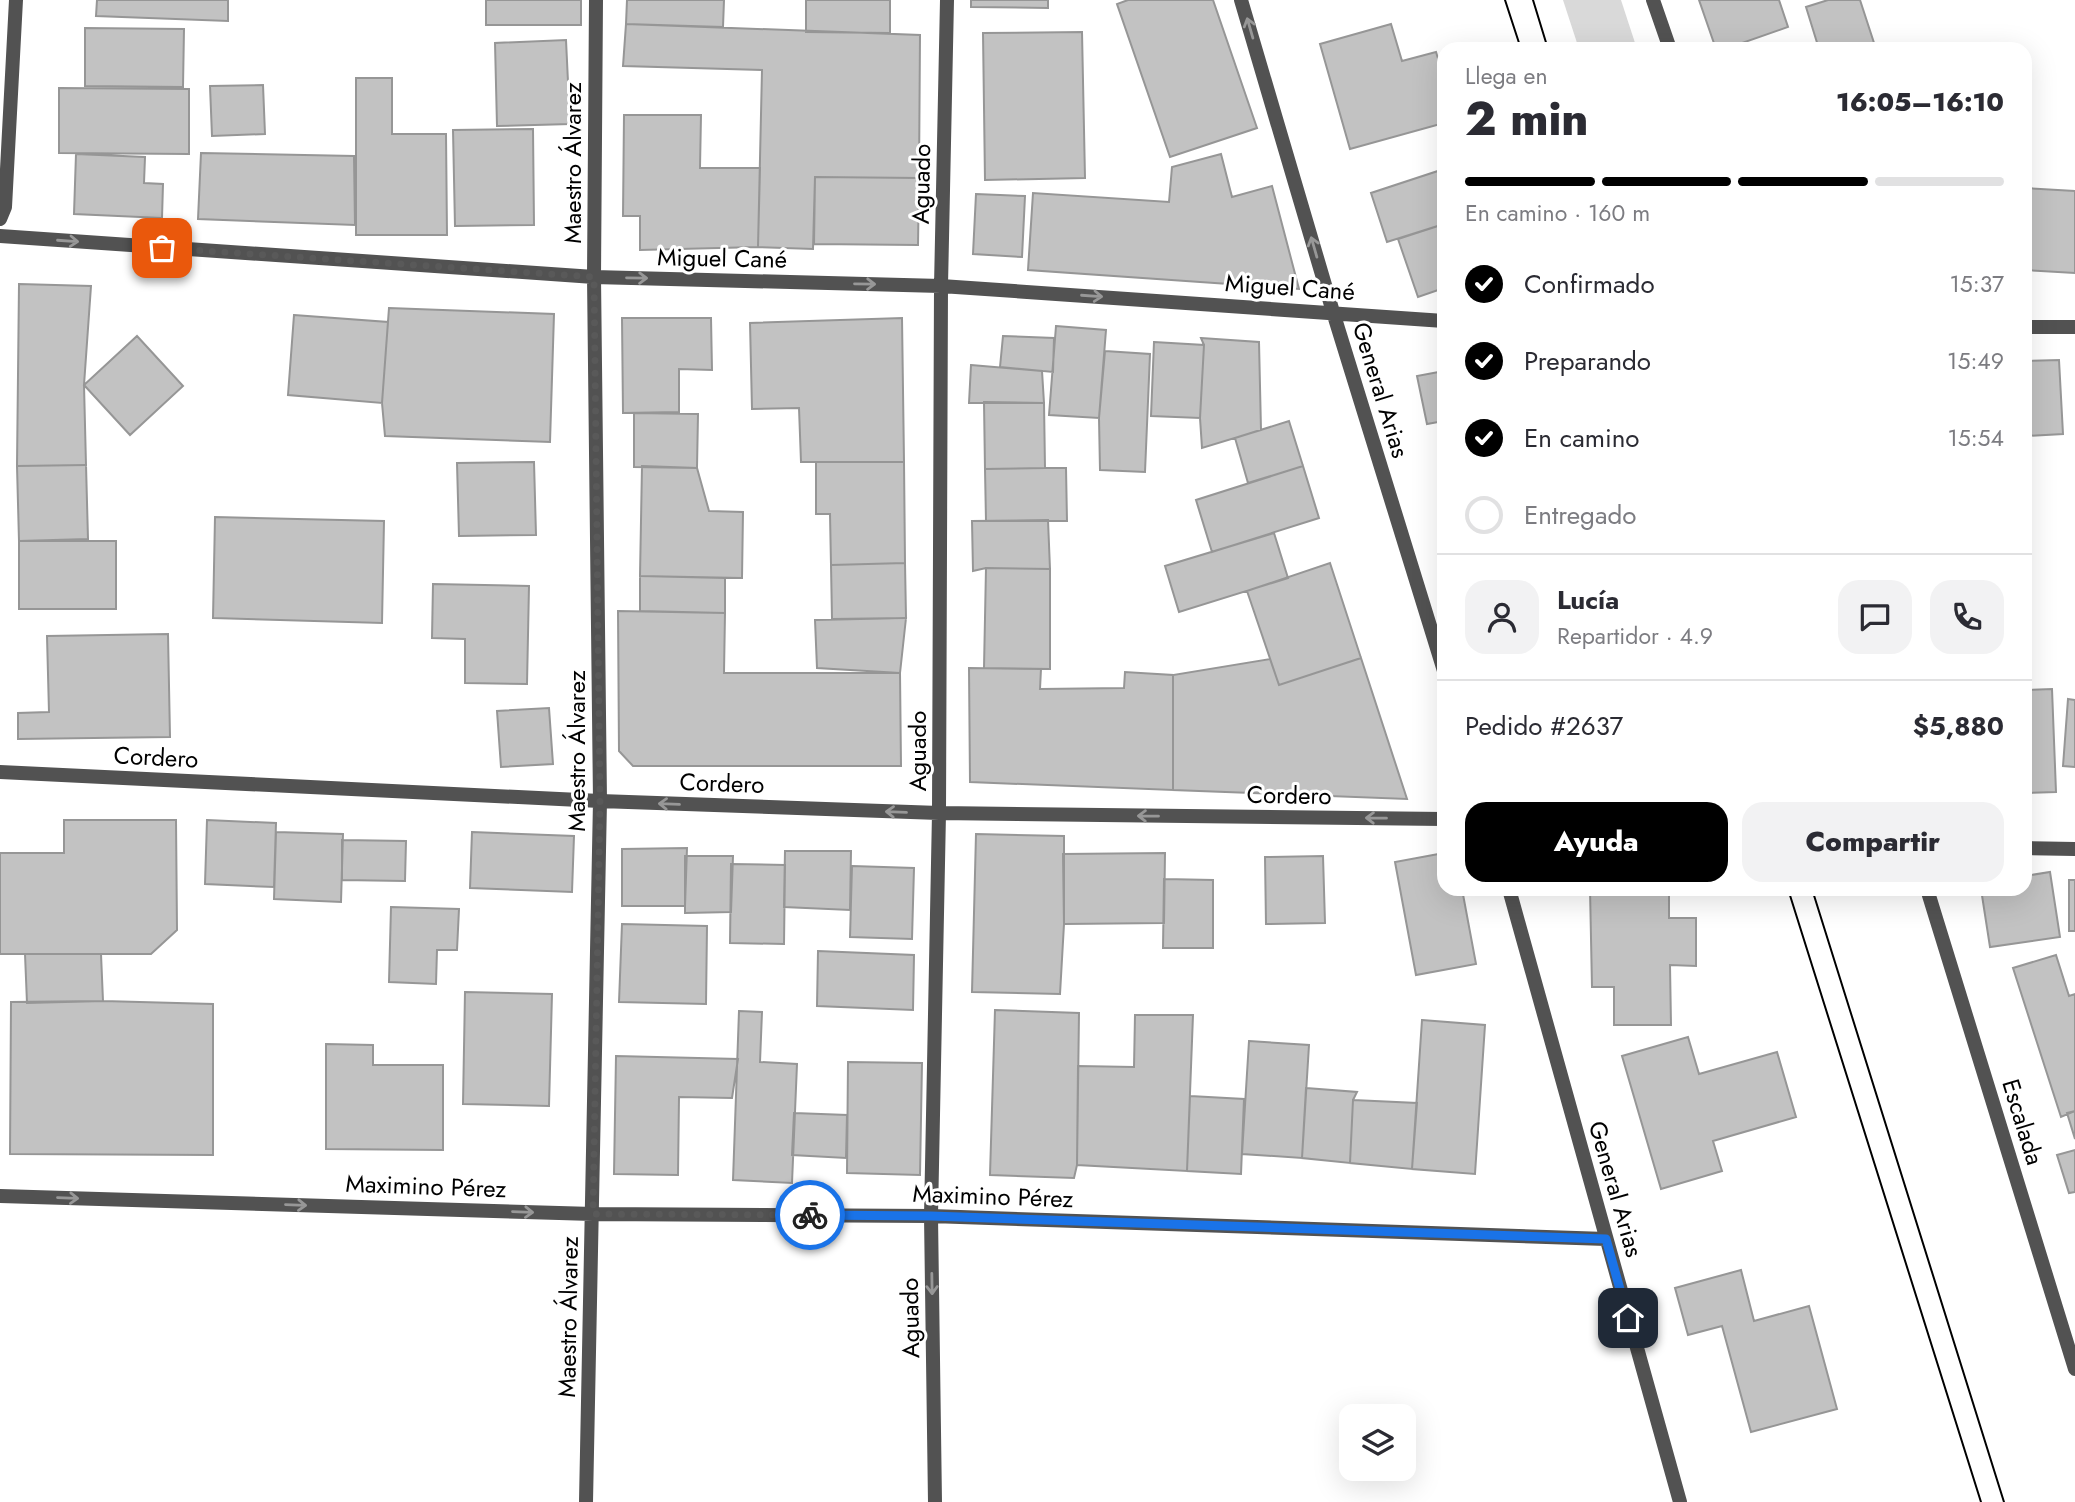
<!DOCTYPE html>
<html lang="es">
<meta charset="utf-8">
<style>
:root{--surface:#fff;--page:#f2f2f3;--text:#2b2b33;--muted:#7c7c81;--line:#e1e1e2;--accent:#000}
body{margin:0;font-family:Jost,sans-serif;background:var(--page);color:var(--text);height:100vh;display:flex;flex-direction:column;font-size:26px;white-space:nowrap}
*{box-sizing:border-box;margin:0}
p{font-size:23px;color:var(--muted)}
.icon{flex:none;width:38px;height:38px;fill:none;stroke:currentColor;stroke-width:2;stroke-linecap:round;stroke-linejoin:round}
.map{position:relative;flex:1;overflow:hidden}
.panel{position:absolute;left:1437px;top:42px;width:595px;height:854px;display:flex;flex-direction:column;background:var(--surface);border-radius:21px;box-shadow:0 7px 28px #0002}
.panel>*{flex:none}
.tools{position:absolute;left:1339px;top:1404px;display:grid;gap:14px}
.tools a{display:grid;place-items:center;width:77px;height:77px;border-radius:14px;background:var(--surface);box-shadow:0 7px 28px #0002;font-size:35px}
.pin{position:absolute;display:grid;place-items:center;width:60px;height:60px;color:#fff;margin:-30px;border-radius:14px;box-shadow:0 4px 10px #0006}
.courier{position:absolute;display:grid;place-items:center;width:70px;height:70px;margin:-35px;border:5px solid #1a73e8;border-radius:50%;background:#fff;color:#222;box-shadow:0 2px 9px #0007}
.summary em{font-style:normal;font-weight:800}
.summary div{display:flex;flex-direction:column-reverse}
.summary{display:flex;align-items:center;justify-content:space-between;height:119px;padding:0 28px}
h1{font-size:46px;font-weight:800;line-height:52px}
.bar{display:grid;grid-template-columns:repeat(4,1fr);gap:10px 7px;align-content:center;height:84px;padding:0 28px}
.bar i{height:9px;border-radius:5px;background:var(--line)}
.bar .selected{background:var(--accent)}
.bar p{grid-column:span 4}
.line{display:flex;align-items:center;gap:18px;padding:0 28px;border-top:2px solid var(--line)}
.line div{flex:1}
.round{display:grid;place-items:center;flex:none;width:74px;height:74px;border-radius:21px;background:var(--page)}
ol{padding:0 28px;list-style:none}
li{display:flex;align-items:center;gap:21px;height:77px}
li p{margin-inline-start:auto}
li .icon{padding:7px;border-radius:50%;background:var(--accent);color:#fff;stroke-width:4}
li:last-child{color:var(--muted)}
li i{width:38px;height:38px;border:4px solid var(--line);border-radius:50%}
.action{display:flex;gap:14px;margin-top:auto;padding:14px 28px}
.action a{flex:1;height:80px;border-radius:21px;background:var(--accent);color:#fff;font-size:28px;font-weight:800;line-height:80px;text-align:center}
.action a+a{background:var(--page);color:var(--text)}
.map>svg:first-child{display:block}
</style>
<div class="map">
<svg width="2075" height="1502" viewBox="0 0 2075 1502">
<rect width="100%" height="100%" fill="#fff"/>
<path fill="#d9d9d9" d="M1563 0H1621L1637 49H1579Z"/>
<path fill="#c2c2c2" stroke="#969696" stroke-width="2" d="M97 0H228V21L96 16Z
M486 0H581V25H486Z
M627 0H724L723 27 626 24Z
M806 0H890V33L806 32Z
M971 0H1048V8L971 7Z
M1128 0H1213L1257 128 1170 157 1117 4Z
M1699 0H1779L1788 27 1725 49H1716Z
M1828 0H1860L1876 49H1819L1806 7Z
M626 24 920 35 919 178 815 177 813 249 758 247 762 70 623 66Z
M1391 24 1402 61 1436 52 1444 78V123L1350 149 1320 44Z
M85 28 184 29 183 87 85 86Z
M1082 32 1085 178 985 180 983 33Z
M566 40 570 124 497 126 495 43Z
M356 78H392V134H446L447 235H356Z
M263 85 265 134 212 136 210 86Z
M59 88 189 89V154L59 153Z
M624 115H701L700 168H760L758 247 640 250V216H623Z
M533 129 534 225 455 226 453 130Z
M201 153 354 156 355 225 198 219Z
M76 154 145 157 144 183 163 184 162 218 74 214Z
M1221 154 1232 197 1272 186 1299 289 1028 270 1033 193 1169 202 1172 167Z
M1444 169V224L1387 242 1371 193Z
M815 177 919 178 918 245 814 244Z
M2025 188 2075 191V273L2025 270Z
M976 194 1025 196 1022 257 973 254Z
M1444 224V288L1418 297 1398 239Z
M19 284 91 286 84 385 86 465 17 466Z
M389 308 554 314 550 442 385 436 382 403Z
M294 315 388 322 382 403 288 395Z
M622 318H711L712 370 679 369V412L623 413Z
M902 318 904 462H801L799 408 752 409 750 323Z
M1056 326 1106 330 1099 418 1049 415Z
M137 336 183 386 130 435 84 385Z
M1003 336 1054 338 1053 372 1000 367Z
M1201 338 1259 342 1261 430 1202 448 1200 418 1204 345Z
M1154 342 1204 345 1200 418 1151 416Z
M1105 351 1150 354 1145 472 1100 470 1099 418Z
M2059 360 2063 434 2025 436V361Z
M971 365 1042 371 1044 403H969Z
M1444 371V421L1427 424 1417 376Z
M984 402 1044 403 1045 468 985 469Z
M634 413 698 414 697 468 634 467Z
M1289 421 1303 466 1248 483 1235 438Z
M534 462 536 535 459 536 457 463Z
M816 462H904L905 563 831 565 830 514H816Z
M86 465 88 539 19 541 17 466Z
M642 466 697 468 709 511 743 512 742 578 640 576Z
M1303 466 1319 518 1212 552 1196 500Z
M1045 468H1066L1067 521H986L985 469Z
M215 517 384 521 382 623 213 618Z
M1048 520 1050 569 986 568 973 571 972 521Z
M1274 533 1288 578 1179 612 1165 566Z
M19 541H116V609H19Z
M905 563 906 618 832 619 831 565Z
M1330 563 1361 658 1279 685 1247 591Z
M986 568 1050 569V669L984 668Z
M640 576 725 578V613L640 611Z
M433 584 529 586 527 684 465 683V639L432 638Z
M618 611 725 613 724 673H900L901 766H633L619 751Z
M906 618 900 673 817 668 815 620Z
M168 634 170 737 18 739V713L49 712 47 636Z
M1361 658 1407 799 1173 790V675L1270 659 1279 685Z
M969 668 1041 669 1040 689 1124 688 1125 672 1173 675V790L970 782Z
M2052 689 2056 792 2025 793V690Z
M2068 699 2075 700V767L2063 766Z
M549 708 553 764 501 767 497 711Z
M64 820H176L177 930 151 954H0V853H64Z
M207 820 276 823 274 887 205 884Z
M276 832 343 834 341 902 274 899Z
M472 832 574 836 572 892 470 888Z
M976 834 1064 836V924L1060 994 972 992Z
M342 840 406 841 405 881 342 880Z
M687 848 685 906H622V849Z
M785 851H851L850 910 784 907Z
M1165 853 1164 923 1064 924 1063 854Z
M1444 853V889H1462L1476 964 1416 975 1395 862Z
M685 856H733L731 912 685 913Z
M1323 856 1325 923 1266 924 1265 857Z
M731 864 785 865 784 944 730 943Z
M852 866 914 868 912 939 850 937Z
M2050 872 2060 937 1990 947 1981 889H2025V876Z
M1164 879 1213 880V948H1163Z
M2069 880H2075V931H2069Z
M1590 889H1669V918H1696V966L1670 965 1671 1025H1614V987H1592Z
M391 907 459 909 457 950H437L436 984 389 982Z
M622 924 707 926 706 1004 619 1002Z
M818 951 914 955 913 1010 817 1006Z
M25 954H101L103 1001 27 1003Z
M2056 955 2069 996 2075 994V1111L2061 1117 2013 968Z
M465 992 552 994 549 1106 463 1104Z
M103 1001 213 1004V1155L10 1154 11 1002Z
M995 1010 1079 1013 1077 1165 1074 1178 990 1175Z
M739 1011 762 1012 760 1062 797 1064 792 1183 733 1180Z
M1135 1015H1193L1187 1171 1077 1165 1078 1066 1134 1067Z
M1422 1020 1485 1025 1475 1174 1412 1169Z
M1688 1037 1699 1074 1777 1052 1796 1117 1713 1141 1722 1171 1661 1189 1622 1056Z
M1249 1041 1309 1045 1302 1158 1242 1154Z
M326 1044 373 1045V1065H443V1150L326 1149Z
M616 1056 738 1059 732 1098 679 1097 678 1175 614 1174Z
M848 1062 922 1063 920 1175 847 1173Z
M1306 1088 1357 1092 1353 1100 1350 1163 1302 1158Z
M1190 1096 1244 1099 1241 1174 1187 1171Z
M1353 1100 1417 1103 1412 1169 1350 1163Z
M2075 1111V1139L2067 1113Z
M794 1113 847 1115 846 1158 792 1155Z
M2075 1150V1192L2069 1193 2057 1155Z
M1741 1270 1754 1321 1809 1306 1837 1409 1751 1432 1722 1326 1688 1335 1675 1288Z"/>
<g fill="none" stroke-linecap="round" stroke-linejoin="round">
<path stroke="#525252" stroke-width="14" d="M1241 0 1333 312 1444 671
M1653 0 1670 49
M0 219 5 207 16 0
M0 236 594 277 941 286 1444 321
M2025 327H2075
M0 772 600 801 939 813 1444 819
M2025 848 2075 849
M1509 889 1680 1502
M1927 889 2075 1369
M0 1196 593 1214 931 1216 1606 1239
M586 1502 600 801 594 277 596 0
M935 1502 931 1216 939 813 941 286 947 0"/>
<path stroke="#000" stroke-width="2" d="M1505 0 1521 49
M1533 0 1548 49
M1788 889 1981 1502
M1812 889 2004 1502"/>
</g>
<defs><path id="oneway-shaft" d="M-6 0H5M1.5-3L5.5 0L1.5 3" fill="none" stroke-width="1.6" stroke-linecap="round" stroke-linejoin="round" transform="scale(1.75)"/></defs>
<g stroke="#979797">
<use href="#oneway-shaft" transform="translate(1250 28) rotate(-106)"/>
<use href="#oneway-shaft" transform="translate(68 241) rotate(4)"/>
<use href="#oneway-shaft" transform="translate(1314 247) rotate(-106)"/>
<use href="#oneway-shaft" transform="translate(637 278) rotate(1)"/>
<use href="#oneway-shaft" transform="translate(865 284) rotate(1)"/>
<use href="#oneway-shaft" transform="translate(1092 296) rotate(4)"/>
<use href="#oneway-shaft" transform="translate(669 804) rotate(-178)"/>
<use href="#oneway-shaft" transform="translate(896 812) rotate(-178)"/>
<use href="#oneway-shaft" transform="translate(1148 816) rotate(-179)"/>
<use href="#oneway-shaft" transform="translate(1376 818) rotate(-179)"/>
<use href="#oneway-shaft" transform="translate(68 1198) rotate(2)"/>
<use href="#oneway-shaft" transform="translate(296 1205) rotate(2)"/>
<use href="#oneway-shaft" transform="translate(523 1212) rotate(2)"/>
<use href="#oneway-shaft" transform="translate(932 1284) rotate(89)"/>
</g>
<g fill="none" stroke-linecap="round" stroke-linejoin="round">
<path stroke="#595959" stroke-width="7" stroke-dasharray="0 12.6" d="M162 248 594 277 600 801 593 1214 810 1215"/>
<path stroke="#1a73e8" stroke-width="9" d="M810 1215 931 1216 1606 1239 1628 1318"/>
</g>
<g text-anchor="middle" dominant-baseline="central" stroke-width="6" stroke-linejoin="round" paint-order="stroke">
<g font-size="24" fill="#000" stroke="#fff">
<text transform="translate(572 163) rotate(-90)">Maestro Álvarez</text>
<text transform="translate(921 184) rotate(-89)">Aguado</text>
<text transform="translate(722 258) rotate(1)">Miguel Cané</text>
<text transform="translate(1290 287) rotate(4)">Miguel Cané</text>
<text transform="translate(1381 390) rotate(73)">General Arias</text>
<text transform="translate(576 751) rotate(-90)">Maestro Álvarez</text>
<text transform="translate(917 751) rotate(-90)">Aguado</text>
<text transform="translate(156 757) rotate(3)">Cordero</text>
<text transform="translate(722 783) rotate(2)">Cordero</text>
<text transform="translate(1289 795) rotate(1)">Cordero</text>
<text transform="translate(2023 1122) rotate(73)">Escalada</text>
<text transform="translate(426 1186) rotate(2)">Maximino Pérez</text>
<text transform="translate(1616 1189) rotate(74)">General Arias</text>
<text transform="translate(993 1196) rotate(2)">Maximino Pérez</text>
<text transform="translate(568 1317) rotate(-89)">Maestro Álvarez</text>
<text transform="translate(910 1318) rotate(-91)">Aguado</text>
</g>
</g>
</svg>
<div class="tools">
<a><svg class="icon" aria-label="layers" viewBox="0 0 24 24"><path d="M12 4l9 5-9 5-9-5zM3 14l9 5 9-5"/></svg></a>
</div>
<div class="pin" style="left:162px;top:248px;background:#ea580c"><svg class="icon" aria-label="bag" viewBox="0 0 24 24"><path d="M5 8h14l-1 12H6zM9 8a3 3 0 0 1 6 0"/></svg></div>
<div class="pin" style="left:1628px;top:1318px;background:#1f2937"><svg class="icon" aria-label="home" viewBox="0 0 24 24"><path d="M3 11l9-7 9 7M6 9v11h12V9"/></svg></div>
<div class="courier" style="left:810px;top:1215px"><svg class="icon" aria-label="bike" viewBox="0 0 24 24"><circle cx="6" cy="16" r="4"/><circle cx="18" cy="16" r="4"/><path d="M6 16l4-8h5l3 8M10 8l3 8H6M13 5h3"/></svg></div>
<section class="panel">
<div class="summary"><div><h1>2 min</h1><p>Llega en</p></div><em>16:05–16:10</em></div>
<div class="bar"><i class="selected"></i><i class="selected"></i><i class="selected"></i><i></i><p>En camino · 160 m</p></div>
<ol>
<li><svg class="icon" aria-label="check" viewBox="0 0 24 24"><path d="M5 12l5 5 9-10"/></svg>Confirmado<p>15:37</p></li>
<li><svg class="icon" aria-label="check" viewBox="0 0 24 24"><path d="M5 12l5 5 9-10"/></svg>Preparando<p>15:49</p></li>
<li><svg class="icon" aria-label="check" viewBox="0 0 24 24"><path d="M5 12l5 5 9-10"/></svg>En camino<p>15:54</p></li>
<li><i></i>Entregado</li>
</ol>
<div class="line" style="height:126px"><a class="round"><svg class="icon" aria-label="person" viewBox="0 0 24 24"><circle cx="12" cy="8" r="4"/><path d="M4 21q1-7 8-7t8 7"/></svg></a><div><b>Lucía</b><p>Repartidor · 4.9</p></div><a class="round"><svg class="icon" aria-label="chat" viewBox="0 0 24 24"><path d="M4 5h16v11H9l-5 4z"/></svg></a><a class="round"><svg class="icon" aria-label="phone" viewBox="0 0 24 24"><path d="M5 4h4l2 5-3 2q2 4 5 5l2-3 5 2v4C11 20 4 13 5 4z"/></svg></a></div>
<div class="line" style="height:91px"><div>Pedido #2637</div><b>$5,880</b></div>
<div class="action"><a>Ayuda</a><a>Compartir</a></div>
</section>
</div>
